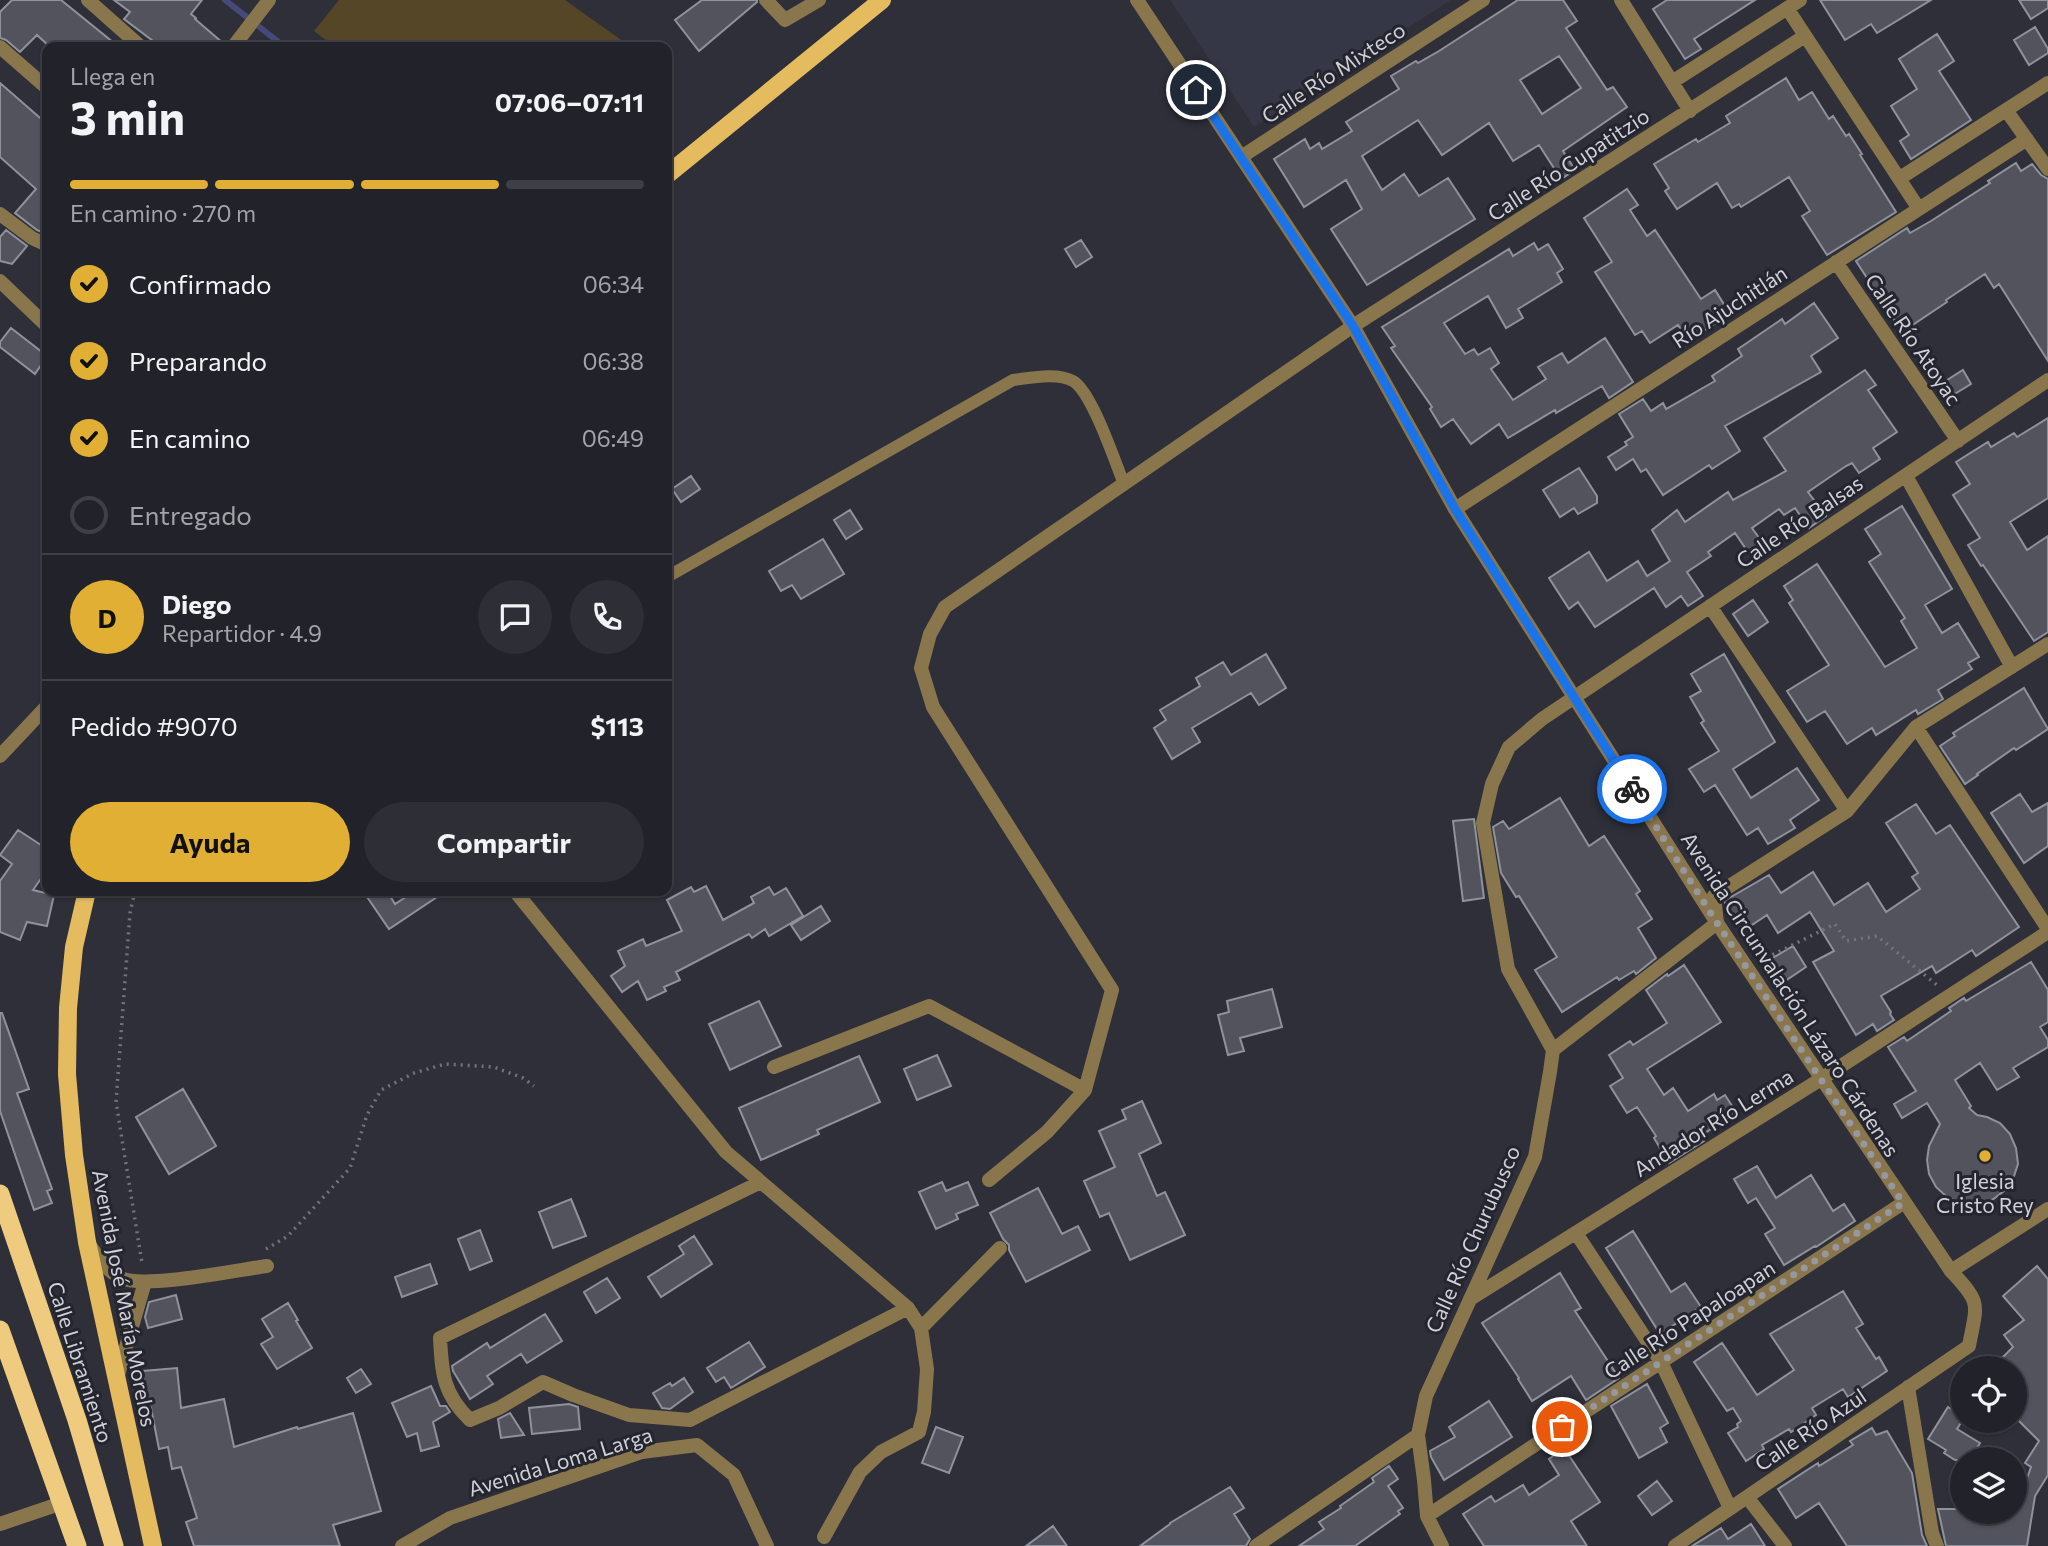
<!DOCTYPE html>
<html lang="es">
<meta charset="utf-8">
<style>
:root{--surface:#22232a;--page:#2e2f36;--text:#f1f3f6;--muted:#a2a4a8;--line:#3f4047;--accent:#e1af34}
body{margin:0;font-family:Commissioner,sans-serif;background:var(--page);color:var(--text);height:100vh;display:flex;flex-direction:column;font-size:26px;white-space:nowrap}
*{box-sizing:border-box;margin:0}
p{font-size:23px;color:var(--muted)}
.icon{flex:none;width:38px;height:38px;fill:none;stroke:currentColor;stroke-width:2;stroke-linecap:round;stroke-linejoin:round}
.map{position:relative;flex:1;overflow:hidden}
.drawer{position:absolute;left:42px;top:42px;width:630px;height:854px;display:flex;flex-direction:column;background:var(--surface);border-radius:14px;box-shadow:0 2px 5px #0004,0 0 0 2px var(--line)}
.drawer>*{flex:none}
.buttons{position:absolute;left:1950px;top:1356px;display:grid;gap:14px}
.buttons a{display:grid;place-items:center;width:77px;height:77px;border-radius:50%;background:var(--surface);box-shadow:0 2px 5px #0004,0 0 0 2px var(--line);font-size:35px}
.pin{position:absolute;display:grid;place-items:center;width:60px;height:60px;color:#fff;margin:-30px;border:4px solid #fff;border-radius:50%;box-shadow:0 2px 7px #0007}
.courier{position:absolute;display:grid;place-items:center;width:70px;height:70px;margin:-35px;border:5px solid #1a73e8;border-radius:50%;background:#fff;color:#222;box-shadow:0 2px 9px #0007}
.headline em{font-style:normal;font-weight:700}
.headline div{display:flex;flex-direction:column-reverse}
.headline{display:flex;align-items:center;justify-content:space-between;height:119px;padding:0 28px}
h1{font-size:46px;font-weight:700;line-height:52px}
.bar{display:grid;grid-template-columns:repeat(4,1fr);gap:10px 7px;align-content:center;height:84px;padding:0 28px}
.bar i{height:9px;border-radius:5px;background:var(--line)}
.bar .current{background:var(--accent)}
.bar p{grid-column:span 4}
.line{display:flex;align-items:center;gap:18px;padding:0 28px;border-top:2px solid var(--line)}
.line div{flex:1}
.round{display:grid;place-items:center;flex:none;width:74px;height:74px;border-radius:37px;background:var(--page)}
ol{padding:0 28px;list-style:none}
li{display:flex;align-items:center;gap:21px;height:77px}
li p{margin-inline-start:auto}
li .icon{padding:7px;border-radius:50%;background:var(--accent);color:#111;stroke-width:4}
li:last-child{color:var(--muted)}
li i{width:38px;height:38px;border:4px solid var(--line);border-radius:50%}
.action{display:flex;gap:14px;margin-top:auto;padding:14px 28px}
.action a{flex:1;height:80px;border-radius:42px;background:var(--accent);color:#111;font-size:28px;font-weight:700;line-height:80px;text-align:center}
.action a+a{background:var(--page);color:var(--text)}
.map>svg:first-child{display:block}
</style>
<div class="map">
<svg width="2048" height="1546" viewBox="0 0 2048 1546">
<rect width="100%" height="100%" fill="#2e2f38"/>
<path fill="#363746" d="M1170 0H1451L1254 127Z"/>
<path fill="#544627" d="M339 0H565L631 47H335L314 31Z"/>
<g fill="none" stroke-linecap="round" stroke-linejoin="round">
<path stroke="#47497a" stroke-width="6" d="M225 0 285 47"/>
</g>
<path fill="#52535d" stroke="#8f919c" stroke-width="2" fill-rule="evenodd" d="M12 0H61L119 47H50L37 35 20 52 6 40 0 38V12Z
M114 0H202L191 14 196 18 195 19 224 44V47H161L124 19 130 12Z
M702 0H757V2L699 51 675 20Z
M1518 0H1563L1577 21 1566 28 1607 90 1613 87 1627 107 1563 151 1575 170 1561 179 1539 145 1513 161 1489 123 1442 155 1418 120 1362 156 1382 190 1404 174 1419 196 1448 178 1475 219 1367 285 1331 229 1362 209 1346 180 1304 207 1274 159 1305 139 1310 149 1319 143 1322 149 1352 131 1346 122 1399 89 1391 76 1416 61 1418 63 1439 51ZM1559 56 1581 88 1542 114 1520 80Z
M1667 0H1755L1694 39 1701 49 1685 59 1653 9Z
M1820 0H1931L1877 33 1871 24 1845 40Z
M2019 0H2048V8L2031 19Z
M2035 27 2048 49V53L2029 65 2014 40Z
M1937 34 1954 61 1939 71 1971 120 1911 159 1900 141 1909 135 1891 106 1917 89 1899 59Z
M1786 78 1799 100 1812 92 1829 119 1833 116 1846 136 1849 134 1862 154 1860 155 1896 212 1827 255 1802 216 1810 211 1789 177 1741 207 1739 204 1732 208 1717 183 1677 209 1665 191 1669 188 1654 164 1696 139 1698 142 1730 123 1726 116Z
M0 83 47 124V234L37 230 15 213 36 189 0 157Z
M2016 163 2021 171 2032 164 2041 175 2048 179V361L1999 284 1994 288 1985 274 1946 300 1947 302 1902 332 1856 261 1907 228 1910 233 1931 221 1990 183 1988 181Z
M1627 189 1638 205 1630 210 1647 236 1655 230 1701 299 1715 290 1730 314 1688 341 1678 325 1650 343 1642 331 1635 335 1595 272 1612 262 1584 218Z
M6 230 27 246 12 264 0 261V237Z
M1081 240 1092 257 1076 267 1065 249Z
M1534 243 1538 250 1548 244 1563 269 1557 273 1562 282 1518 309 1523 318 1506 328 1488 296 1444 323 1465 354 1474 349 1478 355 1490 348 1499 363 1491 369 1513 400 1546 379 1538 367 1562 353 1568 363 1605 338 1633 382 1609 398 1602 386 1556 413 1555 410 1508 438 1499 424 1471 444 1453 419 1441 427 1430 409 1432 407 1391 348 1395 346 1382 327 1509 249 1513 256Z
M1814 303 1838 338 1811 356 1821 372 1725 426 1740 451 1712 469 1709 465 1663 495 1646 469 1641 472 1633 459 1616 470 1608 457 1627 445 1625 442 1633 437 1619 414 1643 399 1651 411 1663 403 1666 409 1715 381 1712 376 1742 356 1738 349 1782 319 1785 324Z
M11 328 47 356 35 374 0 347V342Z
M1865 370 1876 385 1868 390 1897 432 1873 448 1880 459 1859 473 1852 463 1846 466 1808 492 1826 516 1809 528 1795 508 1784 515 1779 509 1752 528 1762 542 1748 552 1735 533 1708 552 1711 556 1687 572 1703 596 1688 606 1681 596 1666 607 1654 588 1595 627 1578 602 1569 609 1549 578 1589 552 1607 581 1638 561 1647 576 1670 561 1652 530 1677 510 1685 522 1728 492 1733 500 1786 471 1764 438Z
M1963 370 1971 384 1953 395 1944 382Z
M2048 418V498L2010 522 2027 550 2048 536V632L2034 641 1983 565 1981 566 1968 545 1980 538 1953 495 1970 484 1956 462 1988 442 1991 447 2014 433 2017 437Z
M1579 468 1597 496V503L1578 514 1574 508 1560 517 1543 490Z
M691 476 700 489 681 502 672 489Z
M1902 506 1952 589 1925 605 1942 633 1958 623 1979 657 1968 663 1972 669 1938 690 1943 699 1918 714 1916 710 1876 735 1872 728 1847 744 1825 711 1807 722 1787 691 1829 665 1789 603 1793 600 1784 586 1817 564 1885 667 1917 648 1901 621 1905 618 1869 562 1881 554 1865 529Z
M850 510 862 529 846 539 834 520Z
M823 539 844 574 801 599 792 585 781 591 769 571Z
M1753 600 1768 622 1748 636 1733 614Z
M1266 654 1286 688 1259 705 1251 693 1192 728 1200 742 1172 759 1154 728 1166 720 1160 710 1200 686 1196 678 1223 662 1231 675Z
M1724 654 1775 742 1733 769 1751 798 1797 768 1819 800 1790 820 1795 828 1768 844 1758 828 1747 835 1715 785 1704 792 1689 769 1719 751 1701 723 1704 721 1690 697 1701 691 1691 674Z
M2024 688 2048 729 2016 750 2014 748 1977 774 1978 775 1965 784 1940 746 1955 736 1953 733Z
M2020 794 2032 812 2048 803V846L2024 863 1991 813Z
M1560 798 1589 846 1604 836 1640 891 1636 894 1652 919 1638 928 1656 958 1636 974 1634 971 1619 980 1617 977 1562 1012 1535 970 1557 957 1519 896 1516 897 1501 873 1493 827 1503 821 1509 829Z
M1916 804 1936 834 1950 825 2019 927 1976 956 1972 950 1936 973 1932 966 1881 996 1891 1012 1890 1014 1894 1020 1877 1031 1873 1024 1856 1035 1813 962 1834 951 1810 912 1778 933 1767 915 1743 931 1724 901 1769 875 1781 893 1813 872 1834 905 1868 883 1886 912 1920 889 1912 877 1918 873 1886 823Z
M1474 819 1484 898 1463 901 1453 821Z
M18 830 47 849V870L33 890 54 895 47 926 27 922 20 940 0 932V881L12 864 0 855Z
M706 886 723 920 754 903 751 897 769 887 774 895 786 888 803 916 769 936 765 929 752 938 749 934 676 972 680 980 664 987 666 991 647 1000 638 981 622 992 611 976 625 966 618 951 643 939 646 946 682 931 667 900 691 887 694 892Z
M363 891H387L395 904 415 891H446L389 929Z
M821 906 830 921 801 940 791 925Z
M1793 946 1806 967 1785 981 1771 959Z
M2031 962 2048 990V1022L2040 1027 2048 1040V1047L2013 1068 2019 1077 1997 1090 1980 1063 1955 1080 1971 1106 1969 1108 1977 1115 1987 1117 2000 1123 2010 1134 2016 1148 2018 1164 2013 1179 2004 1191 1992 1200 1977 1205 1961 1204 1947 1197 1936 1187 1929 1174 1927 1160 1929 1146 1940 1124 1927 1103 1902 1118 1894 1104 1916 1091 1888 1047 1904 1037 1907 1041 1951 1011 1949 1008 1964 998 1966 1001Z
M1684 965 1721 1022 1647 1069 1664 1095 1673 1088 1688 1111 1714 1094 1717 1100 1725 1095 1736 1112 1701 1136 1704 1141 1669 1163 1654 1138 1656 1136 1637 1107 1627 1113 1610 1086 1623 1078 1609 1055 1630 1041 1633 1045 1667 1023 1646 990 1667 974 1668 976Z
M1272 989 1282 1027 1240 1038 1244 1051 1228 1055 1218 1015 1229 1012 1227 1001Z
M759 1001 781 1046 730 1070 709 1024Z
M0 1013H2L29 1089 17 1093 52 1189 47 1191 52 1203 34 1210 0 1111Z
M937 1055 951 1086 917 1100 904 1069Z
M859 1056 880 1102 817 1130 819 1134 761 1160 739 1108Z
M183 1089 216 1146 169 1174 136 1117Z
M1142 1101 1161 1143 1139 1154 1157 1196 1165 1192 1185 1235 1130 1260 1109 1213 1100 1217 1084 1181 1115 1167 1099 1131 1126 1119 1122 1110Z
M1757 1166 1776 1198 1811 1175 1833 1211 1844 1204 1855 1221 1816 1247 1815 1246 1784 1265 1765 1234 1775 1228 1756 1198 1748 1203 1734 1179Z
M942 1182 946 1191 968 1182 978 1205 956 1214 958 1219 936 1229 919 1192Z
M1038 1188 1062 1234 1078 1226 1090 1250 1026 1282 1009 1250V1245L1003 1239 990 1213Z
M571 1199 586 1236 553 1248 539 1212Z
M480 1230 492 1261 470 1270 458 1239Z
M1633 1231 1671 1292 1685 1283 1701 1307 1660 1334 1606 1248Z
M694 1236 712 1264 661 1297 648 1277 684 1254 679 1246Z
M430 1264 437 1284 402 1297 395 1277Z
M2037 1266 2048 1279V1475L2035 1496 2027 1546H1946L1938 1509H1962V1512H2014V1507H2017L2031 1467 2025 1463 2039 1441 2014 1416V1368H1992L2013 1347 2004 1335 2024 1320 2003 1296Z
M1560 1273 1581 1308 1575 1311 1619 1378 1586 1400 1571 1376 1532 1401 1518 1379 1519 1378 1482 1323Z
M607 1278 620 1298 596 1313 584 1292Z
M1843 1291 1863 1324 1856 1328 1876 1359 1879 1357 1887 1371 1848 1397 1843 1389 1812 1408 1816 1415 1791 1432 1789 1429 1762 1445 1764 1449 1746 1461 1728 1433 1738 1427 1737 1424 1741 1421 1733 1408 1727 1411 1694 1362 1722 1343 1757 1395 1794 1370 1770 1334Z
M176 1295 182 1319 148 1328 145 1317 149 1302Z
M288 1303 298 1320 296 1321 312 1348 277 1369 261 1344 273 1337 262 1319Z
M545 1314 562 1341 527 1363 521 1354 487 1376 493 1384 470 1399 453 1371 452 1366 487 1343 490 1348Z
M749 1342 765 1367 731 1388 724 1377 716 1382 707 1368Z
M177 1368 181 1408 224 1399 234 1447 297 1427 298 1429 353 1413 381 1511 333 1525 340 1546H194L186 1522 197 1518 181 1467 172 1469 168 1447 159 1449 151 1408 146 1409 143 1371Z
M361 1369 371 1384 356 1393 347 1378Z
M684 1378 693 1392 670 1409 662 1408 653 1393 670 1383 672 1386Z
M1647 1384 1668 1423 1660 1428 1667 1442 1639 1458 1611 1406Z
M431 1386 440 1406H446L450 1412 433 1422 439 1446 421 1451 417 1433 407 1437 392 1403Z
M1489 1401 1512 1437 1444 1480 1431 1457 1430 1451 1455 1437 1449 1427Z
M569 1404 578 1407 580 1429 532 1434 529 1408Z
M1948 1407 1962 1416V1421L1957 1429 1980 1443 1970 1460H1955L1944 1453 1946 1450 1928 1439Z
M510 1413 524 1435 501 1438 498 1419Z
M936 1427 963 1437 949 1473 922 1463Z
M1872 1428 1876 1435 1887 1431 1912 1473 1922 1535 1927 1546H1847L1819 1503 1796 1518 1778 1489 1818 1463 1819 1466 1853 1445 1850 1441Z
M1564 1448 1600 1502 1571 1521 1587 1546H1484L1463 1514 1491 1496 1495 1502 1523 1485 1529 1495 1559 1475 1549 1459Z
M1389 1466 1398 1479 1388 1486 1403 1508 1398 1511 1400 1514 1355 1546H1299L1324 1529 1319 1522 1341 1508 1340 1506 1374 1482 1372 1478Z
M1657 1481 1672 1501 1652 1515 1638 1496Z
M1230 1487 1244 1508 1234 1514 1250 1539 1246 1546H1140L1170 1524V1523Z
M1751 1524 1765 1546H1692L1721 1528 1728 1539Z
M1053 1526 1067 1546H1026Z"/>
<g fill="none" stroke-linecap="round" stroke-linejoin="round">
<path stroke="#72737b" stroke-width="3.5" stroke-dasharray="2 5" stroke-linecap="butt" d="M135 891 130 913 116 1102 142 1263
M1760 961 1835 924 1846 941 1877 936 1937 985
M266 1249 288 1236 350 1168 367 1115 381 1090 414 1073 445 1064 494 1067 523 1078 534 1086"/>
<path stroke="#8a764c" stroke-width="12" d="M667 577 1013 380C1030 378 1057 372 1073 381 1092 392 1115 462 1124 484"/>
<path stroke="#8a764c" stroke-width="14" d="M88 0 141 47
M766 0 785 20 819 0
M1621 0 1690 111
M1787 8 1919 209
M0 47 47 88
M233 47 269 0
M1672 82 1800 0
M2006 110 2048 169
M1241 157 1483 0
M1900 178 2048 83
M0 214 32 238 47 245
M1836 262 1958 441
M0 281 47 326
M1906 476 2012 667
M1455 509 2027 139
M1710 606 1847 811
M1916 727 2048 929
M515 891 726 1152 908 1308 921 1328 927 1369 924 1412 919 1432 881 1452 860 1472 824 1537
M1553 1050 1717 923 1714 896 1847 811 1916 727 2048 644
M774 1067 929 1006 1085 1090
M989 1180 1047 1132 1085 1090 1112 990 933 707 921 668 930 634 945 607 1353 326 1805 36
M761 1182 440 1338C442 1374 443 1394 470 1420L499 1408 543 1382 573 1395 629 1415 690 1420 908 1308
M1576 1233 1661 1362 1730 1508
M88 1243C97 1255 106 1271 121 1278 144 1289 237 1270 267 1266
M1470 1299 1821 1079 2048 932
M921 1328 1000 1248
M117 1378 145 1282
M1908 1387 1932 1533 1937 1546
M1747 1497 1785 1546
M1427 1516 1903 1203
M0 1524 62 1503
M402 1546 450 1518 642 1452 697 1445 734 1475 767 1546
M1256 1546 1418 1435
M1442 1546 1427 1516 1424 1480 1418 1435 1426 1396 1535 1157 1550 1072 1553 1050 1508 969 1483 823 1492 784 1509 747 1542 719 2048 380
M1675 1546 1969 1346C1977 1303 1982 1304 1951 1271"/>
<path stroke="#8a764c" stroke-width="14" d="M1137 0 1353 326 1455 509 1717 923 1951 1271 2048 1209
M0 756 47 706"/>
<path stroke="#e5bb60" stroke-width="18" d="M667 175 882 0
M87 891 74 947 68 1008 67 1074 74 1155 87 1242 153 1546"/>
<path stroke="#eecb7e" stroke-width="19" d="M0 1194 77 1420 114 1546
M0 1330 77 1546"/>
</g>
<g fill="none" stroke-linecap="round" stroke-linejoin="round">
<path stroke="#97989f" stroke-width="7" stroke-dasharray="0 12.6" d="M1562 1427 1903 1203 1717 923 1632 789"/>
<path stroke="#1a73e8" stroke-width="9" d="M1196 90 1353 326 1455 509 1632 789"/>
</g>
<circle fill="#e1af34" stroke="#24252e" stroke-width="2.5" cx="1985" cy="1156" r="7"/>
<g text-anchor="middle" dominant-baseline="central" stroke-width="6" stroke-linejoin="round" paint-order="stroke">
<g font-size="21" fill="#d0d1d7" stroke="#24252e">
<text transform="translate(1333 72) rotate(-33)">Calle Río Mixteco</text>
<text transform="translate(1568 164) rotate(-33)">Calle Río Cupatitzio</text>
<text transform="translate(1729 306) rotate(-33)">Río Ajuchitlán</text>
<text transform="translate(1914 339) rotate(56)">Calle Río Atoyac</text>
<text transform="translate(1799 521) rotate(-34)">Calle Río Balsas</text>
<text transform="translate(1791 994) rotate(57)">Avenida Circunvalación Lázaro Cárdenas</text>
<text transform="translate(1713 1122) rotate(-32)">Andador Río Lerma</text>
<text transform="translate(1472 1239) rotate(-66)">Calle Río Churubusco</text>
<text transform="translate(125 1298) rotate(79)">Avenida José María Morelos</text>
<text transform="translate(1689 1319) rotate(-33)">Calle Río Papaloapan</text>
<text transform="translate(81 1362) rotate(72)">Calle Libramiento</text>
<text transform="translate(1810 1429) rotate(-34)">Calle Río Azul</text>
<text transform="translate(560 1461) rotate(-17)">Avenida Loma Larga</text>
</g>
<g font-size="21" fill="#d0d1d7" stroke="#24252e">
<text x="1985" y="1180">Iglesia<tspan x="1985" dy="24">Cristo Rey</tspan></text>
</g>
</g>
</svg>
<div class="buttons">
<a><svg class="icon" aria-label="locate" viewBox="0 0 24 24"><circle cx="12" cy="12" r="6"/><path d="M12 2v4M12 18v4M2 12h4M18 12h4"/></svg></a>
<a><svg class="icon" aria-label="layers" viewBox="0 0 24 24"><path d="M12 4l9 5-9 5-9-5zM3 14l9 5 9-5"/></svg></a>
</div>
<div class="pin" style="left:1562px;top:1427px;background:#ea580c"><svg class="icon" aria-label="bag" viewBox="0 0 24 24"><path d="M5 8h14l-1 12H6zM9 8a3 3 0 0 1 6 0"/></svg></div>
<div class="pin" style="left:1196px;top:90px;background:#1f2937"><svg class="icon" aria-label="home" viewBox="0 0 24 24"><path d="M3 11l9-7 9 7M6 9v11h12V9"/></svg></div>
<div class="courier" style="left:1632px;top:789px"><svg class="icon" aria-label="bike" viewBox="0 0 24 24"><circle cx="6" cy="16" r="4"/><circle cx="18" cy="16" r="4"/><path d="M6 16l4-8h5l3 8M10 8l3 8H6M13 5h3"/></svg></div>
<section class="drawer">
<div class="headline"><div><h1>3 min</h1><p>Llega en</p></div><em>07:06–07:11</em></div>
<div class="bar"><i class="current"></i><i class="current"></i><i class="current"></i><i></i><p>En camino · 270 m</p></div>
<ol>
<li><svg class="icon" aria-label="check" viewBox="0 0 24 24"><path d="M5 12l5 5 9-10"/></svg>Confirmado<p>06:34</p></li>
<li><svg class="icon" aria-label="check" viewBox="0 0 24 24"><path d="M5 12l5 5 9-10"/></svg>Preparando<p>06:38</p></li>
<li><svg class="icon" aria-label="check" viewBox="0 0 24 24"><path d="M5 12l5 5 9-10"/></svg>En camino<p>06:49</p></li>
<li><i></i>Entregado</li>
</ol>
<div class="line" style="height:126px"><b class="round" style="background:var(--accent);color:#111">D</b><div><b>Diego</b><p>Repartidor · 4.9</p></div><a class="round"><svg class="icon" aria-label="chat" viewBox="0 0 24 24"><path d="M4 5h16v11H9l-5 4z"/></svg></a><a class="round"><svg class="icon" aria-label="phone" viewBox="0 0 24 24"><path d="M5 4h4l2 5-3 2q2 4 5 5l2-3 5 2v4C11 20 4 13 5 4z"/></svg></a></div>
<div class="line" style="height:91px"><div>Pedido #9070</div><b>$113</b></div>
<div class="action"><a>Ayuda</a><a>Compartir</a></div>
</section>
</div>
